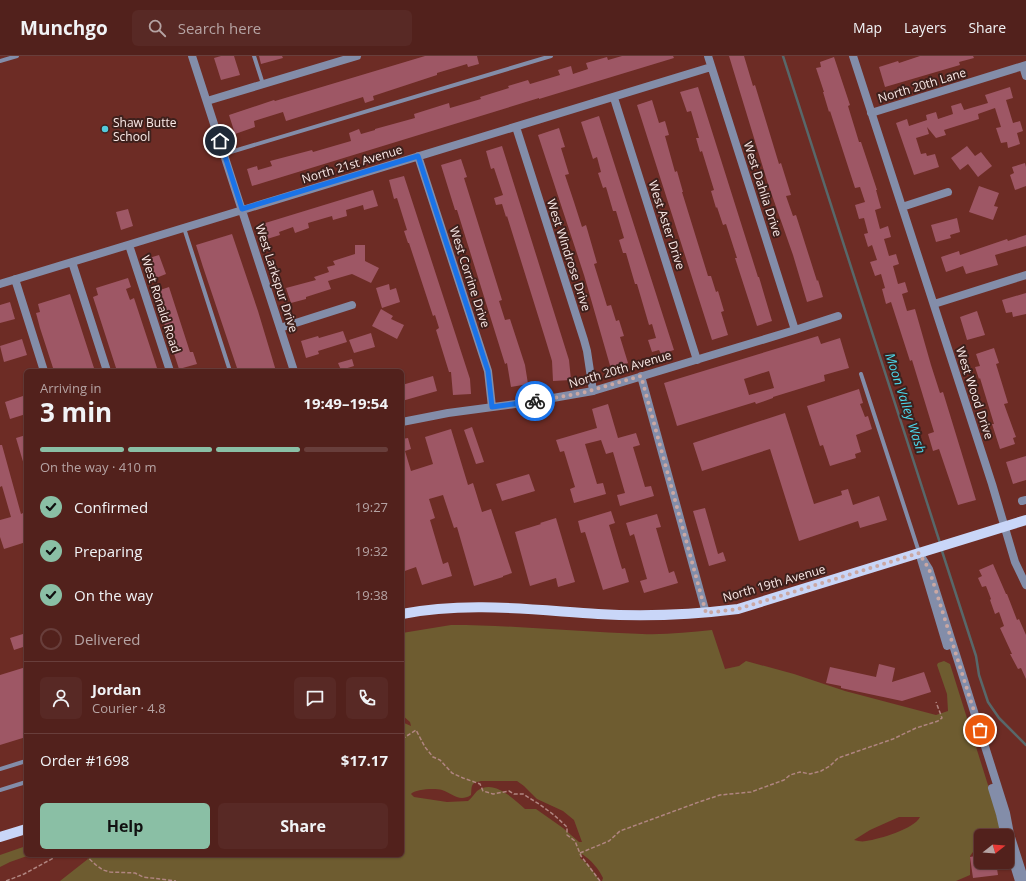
<!DOCTYPE html>
<meta charset="utf-8">
<style>
:root{--surface:#52211c;--page:#582925;--text:#f1f3f6;--muted:#b5a3a3;--line:#683e3b;--accent:#8abfa5}
body{margin:0;font-family:"Open Sans",sans-serif;background:var(--page);color:var(--text);height:100vh;display:flex;flex-direction:column;font-size:15px;white-space:nowrap}
*{box-sizing:border-box;margin:0}
p{font-size:13px;color:var(--muted)}
.icon{flex:none;width:22px;height:22px;fill:none;stroke:currentColor;stroke-width:2;stroke-linecap:round;stroke-linejoin:round}
.map{position:relative;flex:1;overflow:hidden}
.details{position:absolute;left:24px;top:313px;width:380px;height:488px;display:flex;flex-direction:column;background:var(--surface);border-radius:6px;box-shadow:0 1px 3px #0004,0 0 0 1px var(--line)}
.details>*{flex:none}
.needle{width:26px;rotate:73deg}
.controls{position:absolute;left:974px;top:773px;display:grid;gap:8px}
.controls a{display:grid;place-items:center;width:40px;height:40px;border-radius:6px;background:var(--surface);box-shadow:0 1px 3px #0004,0 0 0 1px var(--line);font-size:20px}
.pin{position:absolute;display:grid;place-items:center;width:34px;height:34px;color:#fff;margin:-17px;border:2px solid #fff;border-radius:50%;box-shadow:0 1px 4px #0007}
.courier{position:absolute;display:grid;place-items:center;width:40px;height:40px;margin:-20px;border:3px solid #1a73e8;border-radius:50%;background:#fff;color:#222;box-shadow:0 1px 5px #0007}
.summary em{font-style:normal;font-weight:700}
.summary div{display:flex;flex-direction:column-reverse}
.summary{display:flex;align-items:center;justify-content:space-between;height:68px;padding:0 16px}
h1{font-size:26px;font-weight:700;line-height:30px}
.bar{display:grid;grid-template-columns:repeat(4,1fr);gap:6px 4px;align-content:center;height:48px;padding:0 16px}
.bar i{height:5px;border-radius:3px;background:var(--line)}
.bar .selected{background:var(--accent)}
.bar p{grid-column:span 4}
.line{display:flex;align-items:center;gap:10px;padding:0 16px;border-top:1px solid var(--line)}
.line div{flex:1}
.round{display:grid;place-items:center;flex:none;width:42px;height:42px;border-radius:6px;background:var(--page)}
ol{padding:0 16px;list-style:none}
li{display:flex;align-items:center;gap:12px;height:44px}
li p{margin-inline-start:auto}
li .icon{padding:4px;border-radius:50%;background:var(--accent);color:#111;stroke-width:4}
li:last-child{color:var(--muted)}
li i{width:22px;height:22px;border:2px solid var(--line);border-radius:50%}
.cta{display:flex;gap:8px;margin-top:auto;padding:8px 16px}
.cta a{flex:1;height:46px;border-radius:6px;background:var(--accent);color:#111;font-size:16px;font-weight:700;line-height:46px;text-align:center}
.cta a+a{background:var(--page);color:var(--text)}
header{display:flex;align-items:center;gap:24px;box-sizing:border-box;height:56px;padding:0 20px;background:var(--surface);border-bottom:1px solid var(--line)}
header strong{font-size:19px}
nav{display:flex;gap:22px;margin-inline-start:auto;font-size:14px}
.search{width:280px;height:36px;background:var(--page);display:flex;align-items:center;gap:10px;box-sizing:border-box;padding:0 14px;border-radius:6px;color:var(--muted);font-size:15px}
.map>svg:first-child{display:block}
</style>
<header>
<strong>Munchgo</strong>
<div class="search"><svg class="icon" aria-label="search" viewBox="0 0 24 24"><circle cx="10" cy="10" r="6"/><path d="M15 15l6 6"/></svg>Search here</div>
<nav><a>Map</a><a>Layers</a><a>Share</a></nav>
</header>
<div class="map">
<svg width="1026" height="825" viewBox="0 0 1026 825">
<rect width="100%" height="100%" fill="#6d2c25"/>
<path fill="#6e5c30" fill-rule="evenodd" d="M451 569C515 569 578 576 642 578 666 579 689 576 712 574L725 613 739 610 746 605 794 618 845 635 936 659 948 655 947 638 937 609 938 607 944 605 950 608 993 745 1002 780H981V790L976 792 970 800V819L956 825H602L603 822C599 813 591 804 582 798L580 802 589 809 600 825H60L93 799H402V666L411 670 410 666 402 659V577ZM481 725H517L524 730 537 743 563 755 574 764 582 786H579L563 772 536 753H525C514 743 493 722 477 735 474 738 472 742 468 745L447 746 414 741 411 738C415 733 435 732 442 734 452 737 459 747 471 739 472 730 470 727 481 725ZM899 761H920C914 773 880 783 866 785 862 786 858 785 854 784L870 774Z
M26 790V799H30L10 806 0 811V799Z"/>
<g fill="none" stroke-linecap="round" stroke-linejoin="round">
<path stroke="#58686a" stroke-width="2.5" d="M783 0 940 487
M941 492 976 600 979 619 988 646 999 662 1026 689"/>
</g>
<path fill="#9e5765" fill-rule="evenodd" d="M221 0H234L240 19 221 24 214 2Z
M259 0H282L283 2 261 8Z
M425 0H477L479 8 468 11 467 8 437 17V19L373 40 374 44 365 47 363 41 286 65 283 56 254 65 255 71 235 78 229 59 274 44 275 45Z
M622 0H673L674 2 539 43V42L252 130 247 113 257 110 258 114 272 110 270 105 312 94 313 96 351 85 349 77 359 73 361 78 375 74V73L415 62 414 58 449 47 450 52 481 43 480 41 509 32 508 30 528 24 530 28 560 19 558 14 571 10 573 18 588 13 586 7 607 1 608 4Z
M729 0H744L753 30 755 29 779 108 781 107 791 139 786 140 793 160 796 159 817 225 818 224 823 241 807 246 793 199 768 128Z
M920 0H973L974 2 959 6 960 9 885 31 879 11 898 5 899 7Z
M834 1 850 49 848 50 859 86H861L877 134H876L881 152 875 154 880 173 888 170 891 181 884 183 889 200 896 198 899 208 893 210 898 228 905 226 908 236 902 238 907 255 915 253 931 309 940 337 943 336 976 444 958 449 939 393 933 395 928 378 934 376 912 304 910 305 891 246 886 248 882 233 885 232 881 218 875 220 870 206 877 204 872 189 868 191 864 178 868 177 864 162 859 163 855 149 865 146 860 131 855 132 830 55 829 56 823 36H824L816 12 821 11 820 6Z
M698 31 758 221H759L772 265 757 270 735 202H737L726 168 723 169 717 151 716 152 711 135 714 134 702 95 700 96 696 82H699L691 55 687 56 680 36Z
M1010 31 1013 42 1006 44 1013 67 1020 65 1023 75 1017 77 1020 88 1008 92 1007 86 1001 87 996 72 1001 71 995 52 978 58 979 63 944 74 946 79 936 82 927 71 929 78 916 82 921 98 926 97 927 100 935 98 939 111 914 119 896 67 907 63 909 70 927 64 926 59 936 56 938 63 953 58 951 50 961 47 964 54 988 47 985 39Z
M652 44 659 67 665 65 669 79 665 80 675 116 677 115 683 136H682L708 220H711L716 236 718 235 724 255 721 256 728 279 712 284 637 49Z
M599 60 674 294 661 298 659 294 652 296 648 284 656 282 652 268 649 269 637 228H635L626 197H623L619 184 624 182 616 155H613L606 131 603 132 598 117 601 116 597 101 593 103 581 66Z
M559 72 565 91 561 92 569 118 565 119 574 146 582 171 586 169 597 207 594 208 607 250 611 249 616 265 619 264 624 280 620 281 628 307 611 313 584 219 538 79Z
M502 90 569 304 571 324 553 325 552 305 545 282 507 160 506 161 502 148 496 149 494 142 503 139 494 112 491 113 486 95Z
M967 90 975 100 981 96 992 110 978 121 968 108 960 114 951 102Z
M461 103 467 121 464 122 502 244 499 245 505 264 510 263 525 309 528 328 511 331 507 307 505 308 457 154H455L441 109Z
M1025 107 1026 111V130L1015 134 1010 119 1014 117 1012 111Z
M404 120 470 323 471 338 453 339 451 316H449L436 274 439 272 435 259 433 260 409 187H408L404 175 407 174 397 142 394 143 389 124Z
M979 130 999 137 994 150 998 151 993 164 969 156Z
M373 134 378 150 364 154 363 149 346 154 347 160 333 164 332 160 325 162 308 167 309 172 295 177 293 171 279 176 280 179 267 183 262 168Z
M128 153 133 170 121 174 116 156Z
M957 162 960 176 950 179 951 182 936 186 931 169Z
M232 178 258 255 276 315H238L203 211 196 189Z
M1026 179V190L995 199 998 209 966 218 963 210 946 216 941 201 959 195 960 199 1007 183 1008 185Z
M355 189H365V205L379 212 371 227 352 218 328 225 331 233 306 241V243L291 247 286 232 316 224 314 221 329 216 327 211 335 209 333 205 355 198Z
M159 199 166 218 151 224 146 211 151 209 149 202Z
M128 222 131 231 126 233 130 244 134 242 135 245 158 315H117L93 241 98 239 96 232Z
M389 228 390 234 396 232 400 246 382 252 376 232Z
M169 231 190 296H193L197 308 179 313 154 236Z
M1026 237V258L1013 261 1012 256 1006 257 1002 244Z
M70 238 92 306 95 315H54L40 272 36 257 40 256 38 248Z
M10 246 15 263 0 267V249Z
M381 253 393 260 391 263 404 269 397 283 372 270Z
M977 255 985 279 967 284 960 261Z
M343 275 347 286 318 295 319 298 306 302 301 285 318 280 319 282Z
M371 277 375 291 354 297 349 284Z
M818 280 821 288 840 282 849 312 824 319 825 325 773 341V342L756 348 755 346 677 370 664 327ZM769 315 774 332 749 339 744 323Z
M22 283 27 299 4 306 0 290Z
M994 292 999 307 996 308 1008 347 1004 348 1016 381 1013 382 1015 388 1000 393 992 368H994L980 322 979 323 975 311 980 310 976 298Z
M352 303 354 310 341 314 338 307Z
M433 320 437 335 402 345V329Z
M859 333 863 347 860 348 865 361 868 360 872 373 856 379 861 396 855 398 856 402 830 410 823 389 820 390 807 350Z
M26 339V358L10 363 5 346Z
M608 348 618 382 636 377 640 389 633 391 645 431 651 430 654 440 620 450 617 439 625 437 613 396 606 398 601 384 585 388 597 428 603 427 606 438 574 447 570 433 575 431 564 395 560 396 556 384 597 372 592 353Z
M785 357 814 448 842 439 841 435 848 433 853 449 879 440 887 464 860 472 858 465 799 485 770 393 702 415 693 387Z
M472 371 484 406 476 408 464 374Z
M451 373 468 429 473 427 482 456 491 453 512 517 503 520V521L474 530 457 471 454 472 443 439 429 443 435 462 430 464 443 508 448 506 452 520 422 529 416 511 402 516V383L408 382 411 393 405 395 411 415 433 408 425 381Z
M26 379V409H24L16 382Z
M0 389H2L21 458 23 457 26 468V486L4 493 0 481V464L11 461 2 430 0 431Z
M1026 400V424L1013 428 1006 406Z
M529 418 535 435 502 445 496 428Z
M705 452 718 498 723 496 726 505 709 510 693 455Z
M611 455 615 467 609 469 622 513 625 512 629 526 603 534 585 476 581 477 578 465Z
M657 458 661 471 656 472 669 517 674 515 678 527 644 537 640 525 647 523 634 478 630 480 626 467Z
M556 462 575 526 558 531 556 522 530 530 515 476 541 468 540 467Z
M993 508 1006 538H1007L1017 564 1019 563 1026 579V623L1021 612 1018 613 1010 598H1012L1000 572 1004 570 999 556 995 558 990 544 991 543 986 530 982 531 978 522 982 520 979 514Z
M26 577V590L14 594 10 582Z
M879 608 895 612 892 626 924 616 931 636 902 645 841 632V630L826 627 830 611 876 621Z
M26 611V681L0 689V619Z
M981 799V806H996L998 819 973 822 970 801Z"/>
<g fill="none" stroke-linecap="round" stroke-linejoin="round">
<path stroke="#b08580" stroke-width="1.5" stroke-dasharray="4 2" stroke-linecap="butt" d="M402 683 416 674 425 691 433 701 440 704 452 717 463 722 480 728 483 735 493 738 509 735 514 738H523L539 748 554 759 567 771V779L575 785 581 800 600 825
M580 797 609 785 620 775 699 746 720 739 751 736 784 724 790 719 800 716 810 718 821 715 830 710 838 702 893 683 916 672 938 665 942 662 936 646
M85 799 96 809 103 814 110 816 135 817 143 821 176 825
M6 825 24 818 59 799"/>
<path stroke="#838da9" stroke-width="4" d="M254 0 263 28
M0 5 17 0
M224 98 551 0
M184 172 230 315
M861 318 919 496
M0 713 26 705
M0 734 26 726"/>
<path stroke="#838da9" stroke-width="8" d="M192 0 294 315
M708 0 795 274
M853 0 992 428 1015 506 1026 529
M1023 10 1026 20
M614 42 697 304
M207 45 357 0
M871 57 1026 9
M516 71 584 284 587 295 593 335
M418 100 488 315 492 351
M902 151 948 136
M129 189 170 315
M72 206 107 315
M15 223 44 315
M0 228 711 11
M934 248 1026 219
M280 272 352 249
M641 320 706 557
M402 366 448 357 530 346 593 335 795 274 838 260
M1022 445 1026 444
M919 497 929 513 1006 757 1010 778 1025 825
M921 503 947 590
M992 732 1000 758 1005 780
M1007 786 1019 825"/>
<path stroke="#c9d6f8" stroke-width="10" d="M402 558C467 545 533 554 598 558 646 561 690 559 738 553L1026 464
M0 781 26 773"/>
</g>
<g fill="none" stroke-linecap="round" stroke-linejoin="round">
<path stroke="#caa8a4" stroke-width="4" stroke-dasharray="0 7.2" d="M535 345 582 337 641 320 706 557 738 553 919 497 929 513 980 674"/>
<path stroke="#1a73e8" stroke-width="5" d="M220 85 242 153 418 100 488 315 492 351 535 345"/>
</g>
<circle fill="#53cadc" stroke="#3e201c" stroke-width="1.5" cx="105" cy="73" r="4"/>
<g text-anchor="middle" dominant-baseline="central" stroke-width="4" stroke-linejoin="round" paint-order="stroke">
<g font-size="12" fill="#fcebe9" stroke="#3e201c">
<text transform="translate(922 29) rotate(-17)">North 20th Lane</text>
<text transform="translate(352 108) rotate(-17)">North 21st Avenue</text>
<text transform="translate(763 133) rotate(72)">West Dahlia Drive</text>
<text transform="translate(667 169) rotate(72)">West Aster Drive</text>
<text transform="translate(569 199) rotate(72)">West Windrose Drive</text>
<text transform="translate(470 221) rotate(72)">West Corrine Drive</text>
<text transform="translate(277 222) rotate(72)">West Larkspur Drive</text>
<text transform="translate(161 248) rotate(72)">West Ronald Road</text>
<text transform="translate(620 313) rotate(-16)">North 20th Avenue</text>
<text transform="translate(975 337) rotate(72)">West Wood Drive</text>
<text transform="translate(774 527) rotate(-16)">North 19th Avenue</text>
</g>
<g font-size="12" fill="#fcebe9" stroke="#3e201c" text-anchor="start">
<text x="113" y="66">Shaw Butte<tspan x="113" dy="14">School</tspan></text>
</g>
<g font-size="13" font-style="italic" fill="#4bdbef" stroke="#3e201c">
<text transform="translate(906 347) rotate(72)">Moon Valley Wash</text>
</g>
</g>
</svg>
<div class="controls">
<a><svg class="needle" viewBox="-14 -14 28 28"><path d="M0-13l5 13h-10z" fill="#e53935"/><path d="M0 13l5-13h-10z" fill="#b5a3a3"/></svg></a>
</div>
<div class="pin" style="left:980px;top:674px;background:#ea580c"><svg class="icon" aria-label="bag" viewBox="0 0 24 24"><path d="M5 8h14l-1 12H6zM9 8a3 3 0 0 1 6 0"/></svg></div>
<div class="pin" style="left:220px;top:85px;background:#1f2937"><svg class="icon" aria-label="home" viewBox="0 0 24 24"><path d="M3 11l9-7 9 7M6 9v11h12V9"/></svg></div>
<div class="courier" style="left:535px;top:345px"><svg class="icon" aria-label="bike" viewBox="0 0 24 24"><circle cx="6" cy="16" r="4"/><circle cx="18" cy="16" r="4"/><path d="M6 16l4-8h5l3 8M10 8l3 8H6M13 5h3"/></svg></div>
<section class="details">
<div class="summary"><div><h1>3 min</h1><p>Arriving in</p></div><em>19:49–19:54</em></div>
<div class="bar"><i class="selected"></i><i class="selected"></i><i class="selected"></i><i></i><p>On the way · 410 m</p></div>
<ol>
<li><svg class="icon" aria-label="check" viewBox="0 0 24 24"><path d="M5 12l5 5 9-10"/></svg>Confirmed<p>19:27</p></li>
<li><svg class="icon" aria-label="check" viewBox="0 0 24 24"><path d="M5 12l5 5 9-10"/></svg>Preparing<p>19:32</p></li>
<li><svg class="icon" aria-label="check" viewBox="0 0 24 24"><path d="M5 12l5 5 9-10"/></svg>On the way<p>19:38</p></li>
<li><i></i>Delivered</li>
</ol>
<div class="line" style="height:72px"><a class="round"><svg class="icon" aria-label="person" viewBox="0 0 24 24"><circle cx="12" cy="8" r="4"/><path d="M4 21q1-7 8-7t8 7"/></svg></a><div><b>Jordan</b><p>Courier · 4.8</p></div><a class="round"><svg class="icon" aria-label="chat" viewBox="0 0 24 24"><path d="M4 5h16v11H9l-5 4z"/></svg></a><a class="round"><svg class="icon" aria-label="phone" viewBox="0 0 24 24"><path d="M5 4h4l2 5-3 2q2 4 5 5l2-3 5 2v4C11 20 4 13 5 4z"/></svg></a></div>
<div class="line" style="height:52px"><div>Order #1698</div><b>$17.17</b></div>
<div class="cta"><a>Help</a><a>Share</a></div>
</section>
</div>
